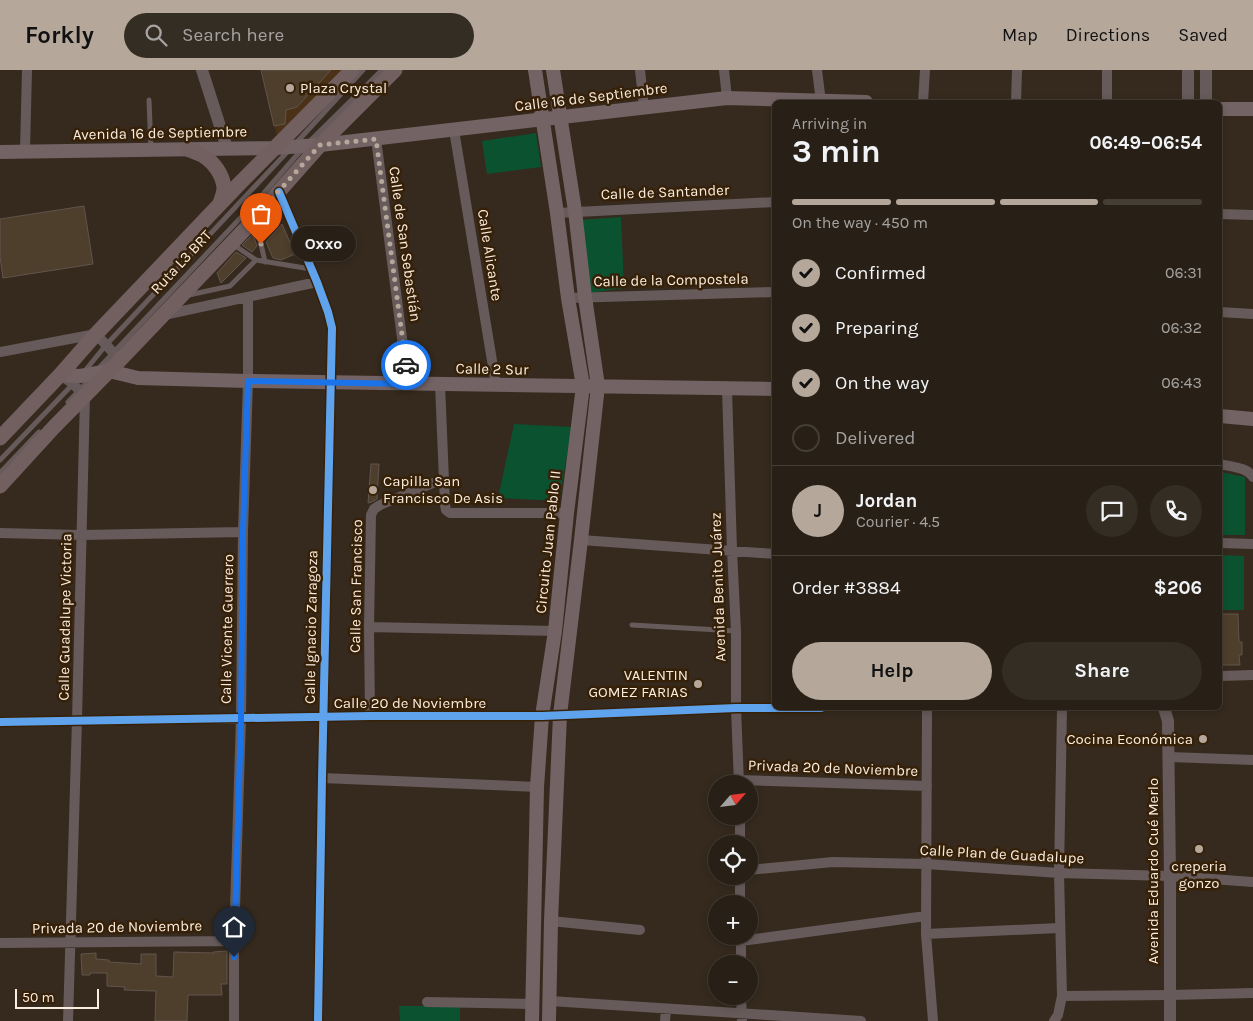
<!DOCTYPE html>
<meta charset="utf-8">
<style>
:root{--surface:#282016;--page:#342d23;--text:#f1f3f6;--muted:#a5a3a1;--line:#443e35;--accent:#b5a89b}
body{margin:0;font-family:Karla,sans-serif;background:var(--page);color:var(--text);height:100vh;display:flex;flex-direction:column;font-size:19px;white-space:nowrap}
*{box-sizing:border-box;margin:0}
p{font-size:16px;color:var(--muted)}
.icon{flex:none;width:28px;height:28px;fill:none;stroke:currentColor;stroke-width:2;stroke-linecap:round;stroke-linejoin:round}
.map{position:relative;flex:1;overflow:hidden}
.drawer{position:absolute;left:772px;top:30px;width:450px;height:610px;display:flex;flex-direction:column;background:var(--surface);border-radius:8px;box-shadow:0 2px 8px #0003,0 0 0 1px var(--line)}
.drawer>*{flex:none}
.needle{width:32px;rotate:62deg}
.tools{position:absolute;left:708px;top:705px;display:grid;gap:10px}
.tools a{display:grid;place-items:center;width:50px;height:50px;border-radius:50%;background:var(--surface);box-shadow:0 2px 8px #0003,0 0 0 1px var(--line);font-size:25px}
.scale{position:absolute;left:15px;bottom:12px;width:84px;box-sizing:border-box;padding-left:5px;border:2px solid #faecde;border-top:0;font-size:14px;line-height:18px;white-space:nowrap;color:#faecde;-webkit-text-stroke:4px #362108;paint-order:stroke}
.pin{position:absolute;display:grid;place-items:center;width:42px;height:42px;color:#fff;margin:-51px -21px;border-radius:50% 50% 50% 0;rotate:-45deg;box-shadow:0 0 5px #0007}
.pin .icon{rotate:45deg}
.courier{position:absolute;display:grid;place-items:center;width:50px;height:50px;margin:-25px;border:4px solid #1a73e8;border-radius:50%;background:#fff;color:#222;box-shadow:0 1px 6px #0007}
.bubble{position:absolute;height:35px;border-radius:18px;background:var(--surface);box-shadow:0 2px 8px #0003,0 0 0 1px var(--line);font-size:16px;font-weight:700;line-height:35px;text-align:center}
.overview em{font-style:normal;font-weight:700}
.overview div{display:flex;flex-direction:column-reverse}
.overview{display:flex;align-items:center;justify-content:space-between;height:85px;padding:0 20px}
h1{font-size:32px;font-weight:700;line-height:38px}
.bar{display:grid;grid-template-columns:repeat(4,1fr);gap:8px 5px;align-content:center;height:60px;padding:0 20px}
.bar i{height:6px;border-radius:4px;background:var(--line)}
.bar .selected{background:var(--accent)}
.bar p{grid-column:span 4}
.line{display:flex;align-items:center;gap:12px;padding:0 20px;border-top:1px solid var(--line)}
.line div{flex:1}
.round{display:grid;place-items:center;flex:none;width:52px;height:52px;border-radius:26px;background:var(--page)}
ol{padding:0 20px;list-style:none}
li{display:flex;align-items:center;gap:15px;height:55px}
li p{margin-inline-start:auto}
li .icon{padding:5px;border-radius:50%;background:var(--accent);color:#111;stroke-width:4}
li:last-child{color:var(--muted)}
li i{width:28px;height:28px;border:2px solid var(--line);border-radius:50%}
.primary-button{display:flex;gap:10px;margin-top:auto;padding:10px 20px}
.primary-button a{flex:1;height:58px;border-radius:30px;background:var(--accent);color:#111;font-size:20px;font-weight:700;line-height:58px;text-align:center}
.primary-button a+a{background:var(--page);color:var(--text)}
header{display:flex;align-items:center;gap:30px;box-sizing:border-box;height:70px;padding:0 25px;background:var(--accent);color:#111}
header strong{font-size:24px}
nav{display:flex;gap:28px;margin-inline-start:auto;font-size:18px}
.search{width:350px;height:45px;background:var(--page);display:flex;align-items:center;gap:12px;box-sizing:border-box;padding:0 18px;border-radius:28px;color:var(--muted);font-size:19px}
.map>svg:first-child{display:block}
</style>
<header>
<strong>Forkly</strong>
<div class="search"><svg class="icon" aria-label="search" viewBox="0 0 24 24"><circle cx="10" cy="10" r="6"/><path d="M15 15l6 6"/></svg>Search here</div>
<nav><a>Map</a><a>Directions</a><a>Saved</a></nav>
</header>
<div class="map">
<svg width="1253" height="951" viewBox="0 0 1253 951">
<rect width="100%" height="100%" fill="#362a1e"/>
<path fill="#4b3216" d="M261 0H345L278 70Z"/>
<path fill="#0b5230" d="M536 63 541 97 487 104 482 71Z
M621 147 624 218 590 223 579 150Z
M514 354 572 357 559 431 498 428Z
M1220 402 1245 407V465H1220Z
M1220 485 1244 486V540H1220Z
M399 936H460V951H400Z"/>
<path fill="#4e3e2c" stroke="#60554c" d="M261 0H331L297 37 286 40 285 54 274 56Z
M84 136 93 194 3 208 0 187V149Z
M282 154 295 184 281 190 273 188 266 172Z
M253 164 257 176 252 182 242 175Z
M236 182 246 188 221 213 217 203Z
M371 394H379L377 429 372 432 368 433Z
M1220 544H1238L1239 572H1242V585H1239L1240 595H1220Z
M227 881V914H221L222 925H188L187 951H155L156 921 124 920 125 917 107 916V903H90V905H82L81 884 96 883V889L109 890V892L141 894V884H156V906L173 907 174 882 214 883 213 882Z"/>
<g fill="none" stroke-linecap="round" stroke-linejoin="round">
<path stroke="#675a5b" stroke-width="5" d="M149 30 151 79
M309 72 382 0
M296 73 363 0
M254 153 261 174 265 192
M234 175 256 190 311 199
M189 225 230 216 256 190
M98 299 263 124 303 78
M84 302 106 275 290 79
M68 332 91 308
M0 390 73 314
M0 403 39 362
M632 555 736 561"/>
<path stroke="#675a5b" stroke-width="10" d="M640 0 644 37
M724 0 727 28
M817 0 821 32
M1107 0V32
M923 32 925 0
M1016 32 1017 0
M454 60 496 315
M376 69 408 314
M25 81 27 0
M279 122 317 212 328 242 332 258 322 708 318 951
M557 143 775 132
M1220 144 1253 145
M568 228 775 222
M1220 242 1253 244
M164 245 317 212
M0 282 96 264 120 290
M61 305 73 314 85 326 77 650 68 951
M440 314 445 435 446 440 450 443H567
M727 319 732 480 736 561V638L739 714
M1220 394C1231 397 1247 397 1253 407
M0 463 81 465 243 462
M581 470 775 484
M1220 473 1253 474
M369 557 555 561
M1220 606 1253 605
M927 638 926 864 933 951
M370 646 369 557 371 445 374 439 380 435 443 409
M0 652 370 646H542L736 638H821
M1169 687 1253 690
M322 708 537 717
M739 710 927 716
M740 746V774
M749 800 833 792 926 794 1059 803 1170 806 1253 812
M740 806V834
M551 851 640 860
M926 864 1059 858
M741 866V894
M741 871 926 846
M0 873 234 871
M741 926 742 951
M1062 926 1170 925 1253 923
M550 931 861 951
M427 932 533 934
M234 951V871L241 648 243 462 248 311V227
M665 951 666 939
M1054 951 1058 945 1062 926 1059 803 1062 638"/>
<path stroke="#675a5b" stroke-width="12" d="M202 0 227 78
M1206 0V32
M1188 32V0
M1164 638 1168 651 1170 806V951"/>
<path stroke="#736365" stroke-width="14" d="M1220 39H1253
M0 82 274 78 320 75 727 28 866 32
M60 305 80 306 109 301 138 308 248 311 775 319
M1220 346 1253 349
M532 951 537 717 542 646 555 561 567 443 583 316 568 228 557 143 535 0
M549 951 551 851 560 645 581 470 598 316 585 227 575 141 553 0"/>
<path stroke="#726061" stroke-width="15" d="M187 79C192 81 198 83 202 85 214 92 223 105 224 118 224 124 221 129 220 134
M0 368 60 305 96 264 239 114 352 0
M0 416 54 357 120 290 250 154 320 75 395 0"/>
<g stroke="#362108" stroke-width="11">
<path id="cycleway" d="M279 122 317 212 328 242 332 258 322 708 318 951
M0 652 370 646H542L736 638H821"/>
</g>
<use href="#cycleway" stroke="#60a3ed" stroke-width="8"/>
</g>
<g fill="none" stroke-linecap="round" stroke-linejoin="round">
<path stroke="#b5a89b" stroke-width="5" stroke-dasharray="0 9" d="M261 174 253 150 320 75 376 69 406 295"/>
<path stroke="#1a73e8" stroke-width="6" d="M234 887 241 648 243 462 248 311 408 314 406 295"/>
</g>
<g fill="#b5a89b" stroke="#362108" stroke-width="2">
<circle cx="290" cy="18" r="5"/>
<circle cx="373" cy="420" r="5"/>
<circle cx="698" cy="614" r="5"/>
<circle cx="1203" cy="669" r="5"/>
<circle cx="1199" cy="779" r="5"/>
</g>
<g text-anchor="middle" dominant-baseline="central" stroke-width="5" stroke-linejoin="round" paint-order="stroke">
<g font-size="15" fill="#faecde" stroke="#362108" text-anchor="start">
<text x="300" y="18">Plaza Crystal</text>
<text x="383" y="411">Capilla San<tspan x="383" dy="17">Francisco De Asis</tspan></text>
<text x="688" y="605" text-anchor="end">VALENTIN<tspan x="688" dy="17">GOMEZ FARIAS</tspan></text>
<text x="1193" y="669" text-anchor="end">Cocina Económica</text>
<text x="1199" y="796" text-anchor="middle">creperia<tspan x="1199" dy="17">gonzo</tspan></text>
</g>
<g font-size="15" fill="#faecde" stroke="#362108">
<text transform="translate(591 27) rotate(-7)">Calle 16 de Septiembre</text>
<text transform="translate(160 63) rotate(-1)">Avenida 16 de Septiembre</text>
<text transform="translate(665 122) rotate(-2)">Calle de Santander</text>
<text transform="translate(405 174) rotate(82)">Calle de San Sebastián</text>
<text transform="translate(490 185) rotate(81)">Calle Alicante</text>
<text transform="translate(181 192) rotate(-47)">Ruta L3 BRT</text>
<text transform="translate(671 210) rotate(-1)">Calle de la Compostela</text>
<text transform="translate(492 299) rotate(1)">Calle 2 Sur</text>
<text transform="translate(548 472) rotate(-84)">Circuito Juan Pablo II</text>
<text transform="translate(356 516) rotate(-89)">Calle San Francisco</text>
<text transform="translate(718 517) rotate(-92)">Avenida Benito Juárez</text>
<text transform="translate(65 547) rotate(-89)">Calle Guadalupe Victoria</text>
<text transform="translate(311 557) rotate(-89)">Calle Ignacio Zaragoza</text>
<text transform="translate(227 559) rotate(-89)">Calle Vicente Guerrero</text>
<text x="410" y="633">Calle 20 de Noviembre</text>
<text transform="translate(833 698) rotate(2)">Privada 20 de Noviembre</text>
<text transform="translate(1002 784) rotate(3)">Calle Plan de Guadalupe</text>
<text transform="translate(1153 801) rotate(-90)">Avenida Eduardo Cué Merlo</text>
<text transform="translate(117 857) rotate(-1)">Privada 20 de Noviembre</text>
</g>
</g>
</svg>
<div class="tools">
<a><svg class="needle" viewBox="-14 -14 28 28"><path d="M0-13l5 13h-10z" fill="#e53935"/><path d="M0 13l5-13h-10z" fill="#a5a3a1"/></svg></a>
<a><svg class="icon" aria-label="locate" viewBox="0 0 24 24"><circle cx="12" cy="12" r="6"/><path d="M12 2v4M12 18v4M2 12h4M18 12h4"/></svg></a>
<a>+</a>
<a>−</a>
</div>
<div class="scale">50 m</div>
<div class="pin" style="left:261px;top:174px;background:#ea580c"><svg class="icon" aria-label="bag" viewBox="0 0 24 24"><path d="M5 8h14l-1 12H6zM9 8a3 3 0 0 1 6 0"/></svg></div>
<div class="pin" style="left:234px;top:887px;background:#1f2937"><svg class="icon" aria-label="home" viewBox="0 0 24 24"><path d="M3 11l9-7 9 7M6 9v11h12V9"/></svg></div>
<div class="courier" style="left:406px;top:295px"><svg class="icon" aria-label="car" viewBox="0 0 24 24"><path d="M5 17H2v-5l4-1 3-4h7l3 4 3 1v5h-3M9 17h6M6 11h13"/><circle cx="7" cy="17" r="2"/><circle cx="17" cy="17" r="2"/></svg></div>
<div class="bubble" style="left:291px;top:156px;width:65px">Oxxo</div>
<section class="drawer">
<div class="overview"><div><h1>3 min</h1><p>Arriving in</p></div><em>06:49–06:54</em></div>
<div class="bar"><i class="selected"></i><i class="selected"></i><i class="selected"></i><i></i><p>On the way · 450 m</p></div>
<ol>
<li><svg class="icon" aria-label="check" viewBox="0 0 24 24"><path d="M5 12l5 5 9-10"/></svg>Confirmed<p>06:31</p></li>
<li><svg class="icon" aria-label="check" viewBox="0 0 24 24"><path d="M5 12l5 5 9-10"/></svg>Preparing<p>06:32</p></li>
<li><svg class="icon" aria-label="check" viewBox="0 0 24 24"><path d="M5 12l5 5 9-10"/></svg>On the way<p>06:43</p></li>
<li><i></i>Delivered</li>
</ol>
<div class="line" style="height:90px"><b class="round" style="background:var(--accent);color:#111">J</b><div><b>Jordan</b><p>Courier · 4.5</p></div><a class="round"><svg class="icon" aria-label="chat" viewBox="0 0 24 24"><path d="M4 5h16v11H9l-5 4z"/></svg></a><a class="round"><svg class="icon" aria-label="phone" viewBox="0 0 24 24"><path d="M5 4h4l2 5-3 2q2 4 5 5l2-3 5 2v4C11 20 4 13 5 4z"/></svg></a></div>
<div class="line" style="height:65px"><div>Order #3884</div><b>$206</b></div>
<div class="primary-button"><a>Help</a><a>Share</a></div>
</section>
</div>
